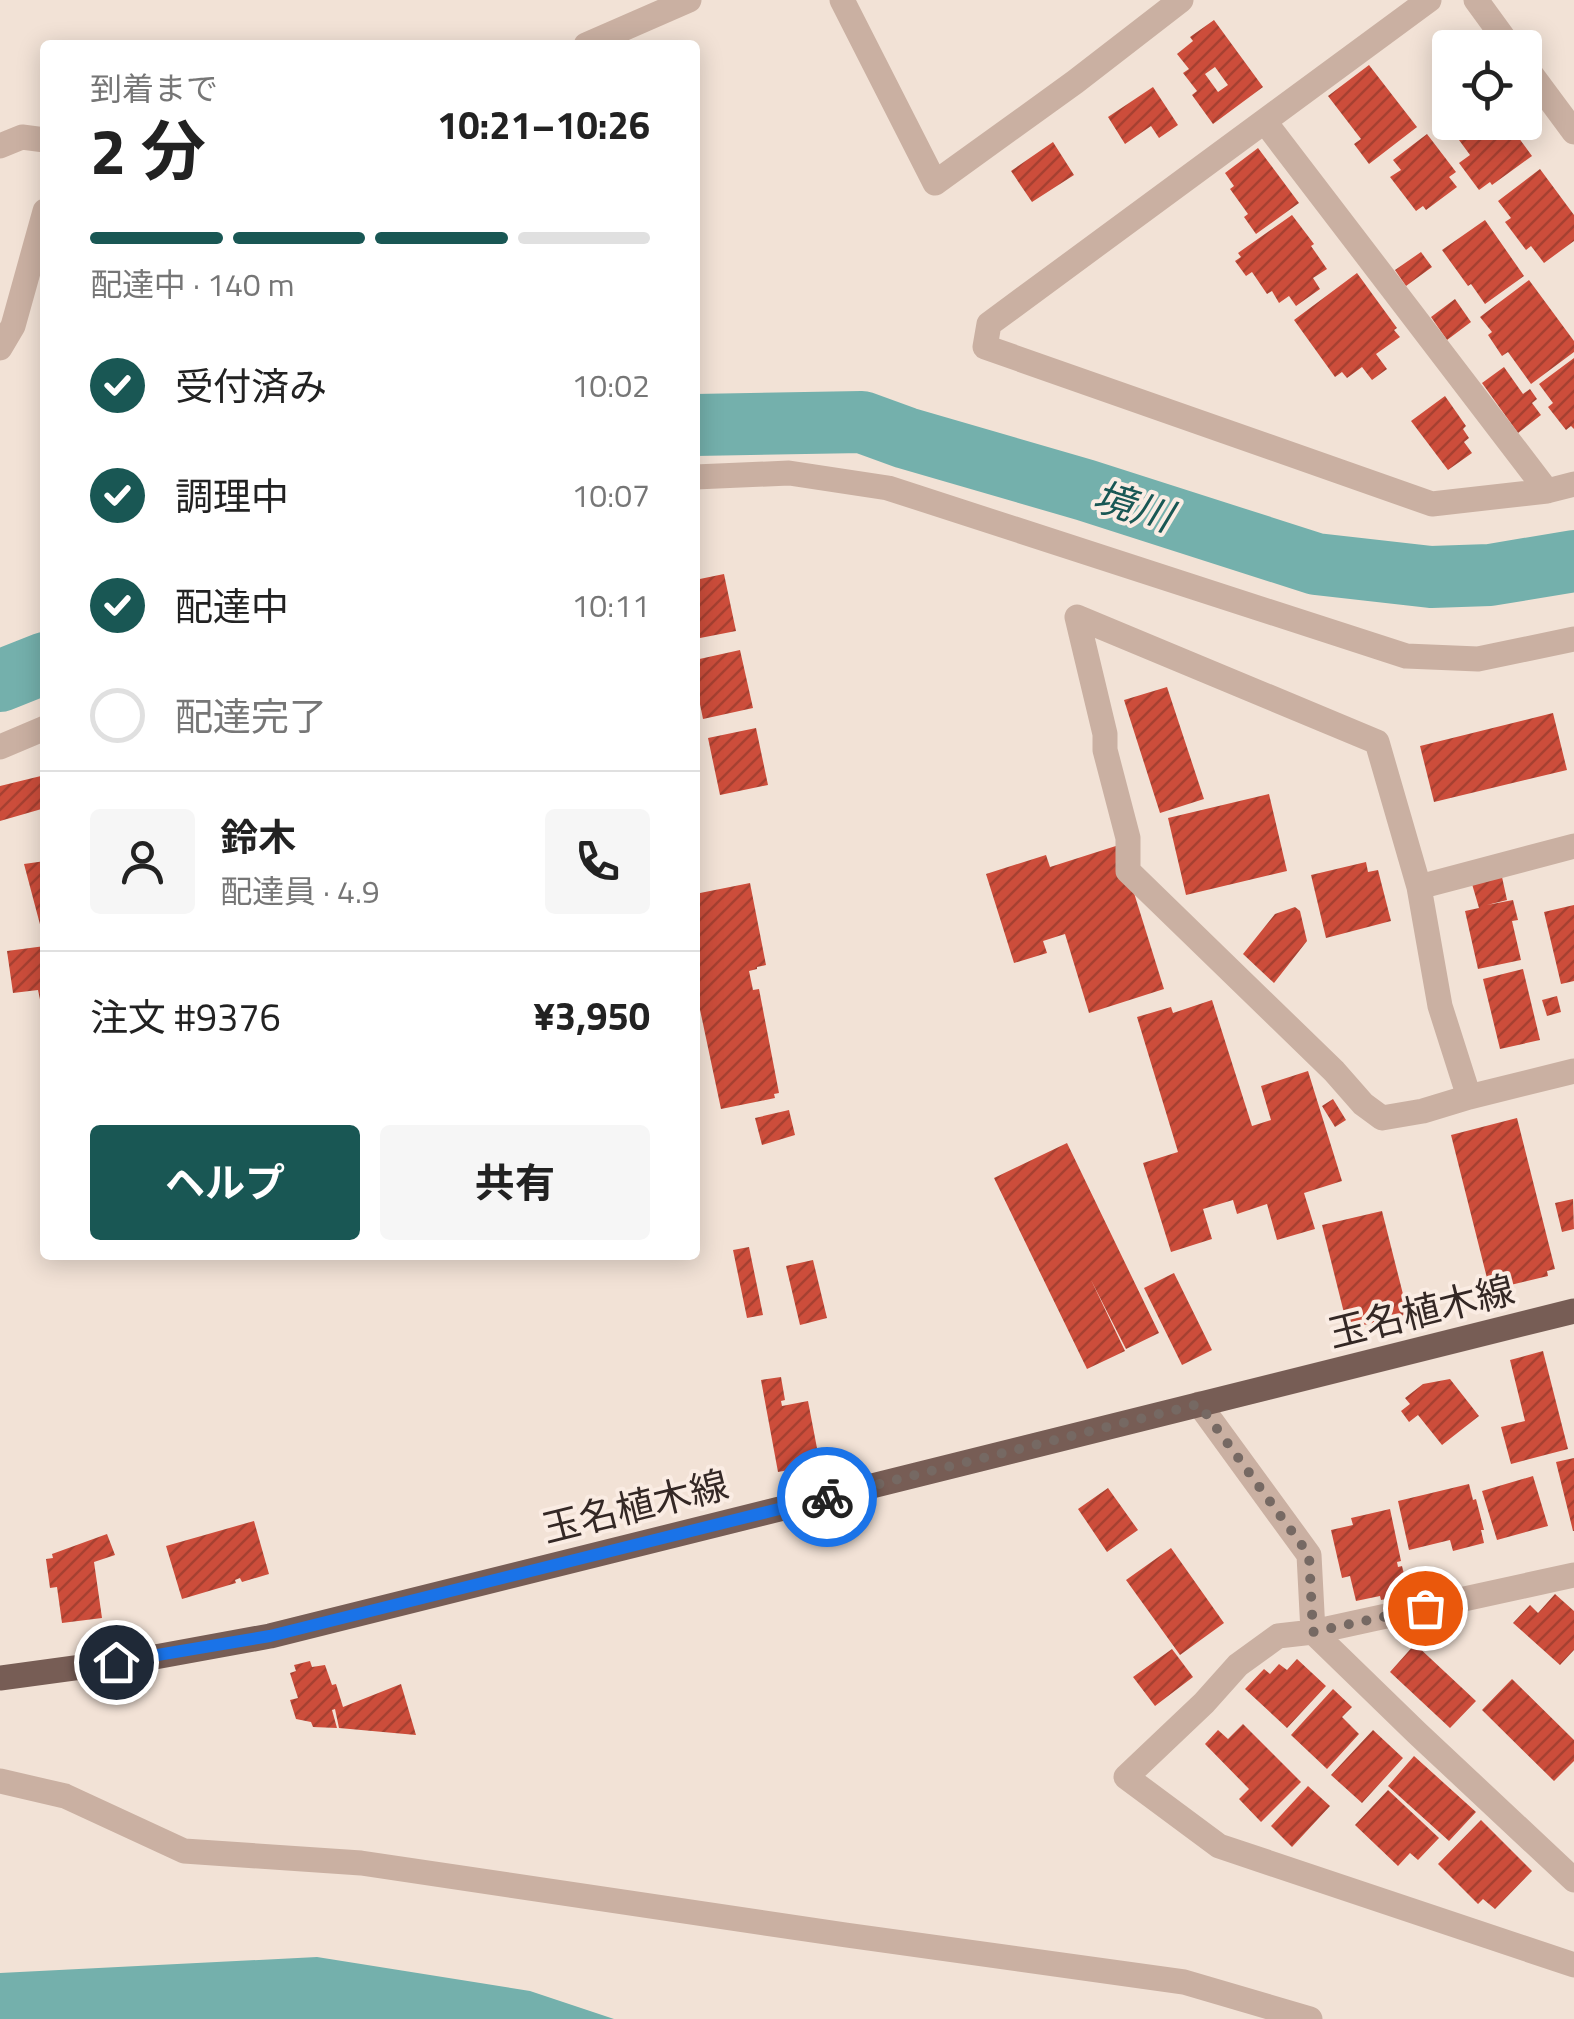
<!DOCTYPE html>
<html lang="ja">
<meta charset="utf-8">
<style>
:root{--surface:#fff;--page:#f6f6f6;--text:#222;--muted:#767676;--line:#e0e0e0;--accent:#195754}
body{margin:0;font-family:"Titillium Web","Noto Sans JP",sans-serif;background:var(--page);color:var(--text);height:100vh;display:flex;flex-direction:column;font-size:38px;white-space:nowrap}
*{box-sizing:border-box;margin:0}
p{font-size:32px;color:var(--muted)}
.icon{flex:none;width:55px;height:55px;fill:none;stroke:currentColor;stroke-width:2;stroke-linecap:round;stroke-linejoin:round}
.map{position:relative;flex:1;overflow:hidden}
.details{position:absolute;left:40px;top:40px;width:660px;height:1220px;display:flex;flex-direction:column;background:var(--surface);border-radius:10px;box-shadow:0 5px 25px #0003}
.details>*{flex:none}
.controls{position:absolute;left:1432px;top:30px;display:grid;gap:20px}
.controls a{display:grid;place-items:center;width:110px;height:110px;border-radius:10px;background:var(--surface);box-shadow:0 5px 25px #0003;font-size:50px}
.pin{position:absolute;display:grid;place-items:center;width:85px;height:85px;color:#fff;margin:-42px;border:5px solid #fff;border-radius:50%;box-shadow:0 2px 10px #0007}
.courier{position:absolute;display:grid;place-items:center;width:100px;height:100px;margin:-50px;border:8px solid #1a73e8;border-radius:50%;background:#fff;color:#222;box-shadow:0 2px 12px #0007}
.overview em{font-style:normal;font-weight:700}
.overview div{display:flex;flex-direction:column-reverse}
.overview{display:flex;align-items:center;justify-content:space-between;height:170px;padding:0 50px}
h1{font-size:65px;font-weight:700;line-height:75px}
.bar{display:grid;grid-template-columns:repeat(4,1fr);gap:15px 10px;align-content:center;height:120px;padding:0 50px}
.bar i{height:12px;border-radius:8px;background:var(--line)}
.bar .selected{background:var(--accent)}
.bar p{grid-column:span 4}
.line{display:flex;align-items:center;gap:25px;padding:0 50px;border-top:2px solid var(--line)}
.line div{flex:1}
.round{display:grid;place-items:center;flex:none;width:105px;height:105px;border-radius:10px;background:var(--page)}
ol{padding:0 50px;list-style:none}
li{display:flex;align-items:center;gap:30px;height:110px}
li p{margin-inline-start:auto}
li .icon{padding:10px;border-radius:50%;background:var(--accent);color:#fff;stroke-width:4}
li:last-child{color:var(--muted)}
li i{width:55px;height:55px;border:5px solid var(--line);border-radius:50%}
.primary-button{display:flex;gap:20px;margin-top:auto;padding:20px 50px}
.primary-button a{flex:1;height:115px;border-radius:10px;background:var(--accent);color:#fff;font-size:40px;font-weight:700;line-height:115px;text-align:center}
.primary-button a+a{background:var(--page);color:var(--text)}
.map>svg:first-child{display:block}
</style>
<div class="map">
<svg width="1574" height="2019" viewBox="0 0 1574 2019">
<defs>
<pattern id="building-hatch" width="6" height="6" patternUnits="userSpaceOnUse" patternTransform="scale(2.5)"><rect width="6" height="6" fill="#cc4d3b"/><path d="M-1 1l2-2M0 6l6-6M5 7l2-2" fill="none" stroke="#a64031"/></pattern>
</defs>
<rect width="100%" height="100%" fill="#f2e2d6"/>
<path fill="#74b0ac" d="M317 1957 530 1991 614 2019H0V1973Z"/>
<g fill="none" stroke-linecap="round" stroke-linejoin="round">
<path stroke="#74b0ac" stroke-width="62" d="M695 425 862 422 906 438 1085 490 1316 564 1431 577 1490 575 1574 561
M0 681 45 663"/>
</g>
<path fill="url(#building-hatch)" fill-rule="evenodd" d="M1214 20 1263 87 1213 124 1192 95 1197 91 1183 73 1189 69 1177 54 1193 41 1190 37ZM1215 67 1228 85 1218 92 1205 74Z
M1369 65 1417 127 1369 164 1354 144 1361 139 1328 96Z
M1153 87 1178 125 1159 138 1151 126 1125 144 1108 117Z
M1461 122H1507L1532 156 1492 185 1490 182 1479 190 1459 163 1470 155 1459 140 1469 132Z
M1427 134 1456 172 1449 177 1457 187 1426 210 1423 206 1416 211 1390 177 1401 170 1393 160Z
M1053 142 1074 175 1032 202 1011 171Z
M1258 148 1299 203 1256 234 1244 217 1248 214 1230 189 1234 186 1225 173Z
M1540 169 1574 215V241L1544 263 1531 246 1526 250 1505 222 1511 218 1498 201Z
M1292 215 1314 244 1311 246 1327 269 1313 278 1320 289 1296 306 1289 296 1279 303 1272 291 1267 294 1252 272 1246 276 1235 261 1241 257 1238 253Z
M1485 220 1524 276 1485 304 1471 284 1468 286 1442 250Z
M1421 252 1432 267 1406 286 1395 270Z
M1357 273 1397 328 1394 330 1400 337 1376 354 1387 369 1372 380 1362 367 1347 378 1342 372 1335 377 1294 320Z
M1529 280 1574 341V352L1531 384 1508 352 1502 356 1488 335 1492 332 1480 317Z
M1455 299 1471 322 1447 340 1431 317Z
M1574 358V429L1571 426 1566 430 1548 407 1553 403 1539 384Z
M1504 367 1523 394 1530 389 1537 399 1532 403 1541 415 1518 433 1482 383Z
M1445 396 1466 426 1463 429 1469 438 1464 442 1472 453 1448 470 1411 421Z
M724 574 736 631 695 639V580Z
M740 650 753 708 703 719 695 680V660Z
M1167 687 1204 799 1160 813 1124 700Z
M1553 713 1567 770 1434 802 1420 746Z
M756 728 768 785 720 795 708 738Z
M45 775V808L0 821V786Z
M1269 794 1287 871 1186 895 1168 818Z
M1119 845 1164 989 1089 1013 1065 934 1043 941 1047 953 1014 963 986 874 1046 855 1050 867Z
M45 861V932H42L24 864Z
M1366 862 1368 872 1378 870 1391 921 1326 938 1311 875Z
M1502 877 1507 900 1487 905 1513 900 1518 920 1512 921 1521 960 1478 969 1465 911 1479 908 1472 884Z
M750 883 766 965 757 967V969L749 971 753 990 759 989 779 1093 774 1094 775 1098 721 1109 695 986V894Z
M1574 905V981L1561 984 1544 912Z
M1295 907 1300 911 1307 941 1274 983 1243 954 1275 914Z
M45 946V1014H43L38 990 13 993 7 951Z
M1523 969 1540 1040 1500 1049 1483 979Z
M1557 996 1561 1012 1547 1016 1542 1000Z
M1212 1000 1252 1126 1271 1120 1261 1086 1308 1071 1342 1181 1304 1193 1315 1229 1277 1240 1267 1204 1237 1214 1233 1200 1203 1209 1212 1239 1171 1252 1143 1163 1178 1152 1137 1017 1171 1007 1173 1013Z
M1333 1099 1346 1120 1335 1127 1322 1106Z
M789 1110 795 1135 762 1145 755 1118Z
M1517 1118 1555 1269 1547 1271 1548 1276 1490 1290 1451 1135Z
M1067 1143 1159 1333 1126 1349 1091 1280 1125 1351 1087 1369 994 1178Z
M1573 1199 1574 1229 1562 1232 1555 1203Z
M1382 1211 1408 1314 1348 1329 1322 1225Z
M749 1247 763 1315 747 1318 733 1250Z
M813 1260 827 1318 800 1325 786 1266Z
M1174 1273 1212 1350 1182 1365 1144 1288Z
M1543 1351 1568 1449 1511 1464 1501 1427 1525 1421 1510 1360Z
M781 1377 785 1400 781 1401 782 1406 808 1401 820 1464 778 1472 761 1380Z
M1450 1379 1479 1416 1442 1445 1418 1415 1409 1422 1401 1411 1410 1404 1405 1398 1423 1384Z
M1574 1458V1531H1573L1556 1462Z
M1533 1476 1548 1526 1497 1540 1482 1491Z
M1469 1484 1473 1500 1476 1499 1484 1530H1481L1484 1543 1453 1551 1450 1540 1409 1550 1398 1501Z
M1108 1488 1138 1530 1107 1552 1078 1509Z
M1390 1509 1401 1561 1397 1562 1398 1567 1402 1566 1409 1594 1381 1600 1380 1596 1356 1601 1350 1576 1342 1578 1331 1530 1353 1525 1351 1518Z
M254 1521 269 1574 242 1582 240 1578 235 1580 236 1583 182 1599 166 1546Z
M107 1534 115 1555 94 1562 102 1618 62 1623 57 1587 50 1588 46 1559 53 1558 52 1554Z
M1171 1548 1224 1623 1180 1655 1126 1580Z
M1555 1594 1574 1611V1650L1560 1665 1513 1623 1530 1605 1538 1613Z
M1415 1644 1476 1701 1450 1728 1390 1672Z
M1172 1649 1193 1677 1155 1706 1133 1677Z
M1297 1659 1326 1686 1287 1728 1245 1689 1264 1669 1270 1674 1279 1664 1287 1670Z
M310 1661 312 1667 325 1665 332 1685 336 1684 343 1707 401 1684 416 1735 339 1728 335 1709 332 1710 337 1728 313 1727 311 1722 296 1719 290 1700 298 1698 290 1673 296 1671 294 1665Z
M1512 1679 1574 1740V1761L1554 1781 1482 1710Z
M1333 1689 1352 1707 1342 1717 1359 1734 1327 1769 1291 1735Z
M1243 1724 1301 1782 1261 1822 1239 1799 1249 1789 1205 1744 1218 1730 1228 1739Z
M1373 1730 1403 1758 1362 1803 1331 1775Z
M1414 1756 1476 1812 1449 1841 1388 1786Z
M1308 1786 1330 1806 1292 1847 1271 1826Z
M1388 1790 1439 1838 1418 1860 1410 1853 1398 1866 1355 1825Z
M1481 1820 1532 1871 1495 1909 1483 1899 1478 1904 1438 1864Z"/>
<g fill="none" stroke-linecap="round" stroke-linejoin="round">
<path stroke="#cab0a2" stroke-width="25" d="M842 0 935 183 1075 82 1181 0
M1429 0 989 324 985 347 1432 504 1547 491 1574 484
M1476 0 1511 48
M586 45 689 0
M1525 66 1574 132
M1265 122 1547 491
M0 146 22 137 45 140
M0 348 13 326 45 211
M695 477 789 473 888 488 1406 656 1478 659 1574 639
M0 747 45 728
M1419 887 1574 846
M1469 1097 1440 1006 1419 887 1377 742 1077 617 1105 734V750L1128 838V871L1334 1071 1363 1104 1382 1118 1423 1111 1469 1097 1574 1071
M1199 1404 1309 1555 1313 1632 1278 1636 1238 1665 1204 1703 1126 1777 1219 1846 1574 1965
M1574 1575 1313 1632 1417 1733 1574 1880
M0 1781 65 1796 184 1851 361 1863 846 1935 1184 1982 1310 2019"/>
<path stroke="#775d55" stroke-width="25" d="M0 1678 155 1657 270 1636 1574 1311"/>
</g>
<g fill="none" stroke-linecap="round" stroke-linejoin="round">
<path stroke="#766963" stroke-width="10" stroke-dasharray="0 18" d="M827 1497 1199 1404 1309 1555 1313 1632 1425 1608"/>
<path stroke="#1a73e8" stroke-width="12" d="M116 1662 270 1636 827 1497"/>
</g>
<g text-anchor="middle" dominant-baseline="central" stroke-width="8" stroke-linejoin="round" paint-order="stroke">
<g font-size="38" fill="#342825" stroke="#faece3">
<text transform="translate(1421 1311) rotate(-14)">玉名植木線</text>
<text transform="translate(635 1506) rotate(-14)">玉名植木線</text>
</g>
<g font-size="40" font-style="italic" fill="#195754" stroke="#faece3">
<text transform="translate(1133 506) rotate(17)">境川</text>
</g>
</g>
</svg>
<div class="controls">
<a><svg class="icon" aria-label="locate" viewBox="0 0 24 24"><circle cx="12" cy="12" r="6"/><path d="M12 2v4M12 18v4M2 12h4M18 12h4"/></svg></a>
</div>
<div class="pin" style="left:1425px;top:1608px;background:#ea580c"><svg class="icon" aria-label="bag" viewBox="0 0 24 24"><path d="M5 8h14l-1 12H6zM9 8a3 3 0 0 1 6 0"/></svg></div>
<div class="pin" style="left:116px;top:1662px;background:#1f2937"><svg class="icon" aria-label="home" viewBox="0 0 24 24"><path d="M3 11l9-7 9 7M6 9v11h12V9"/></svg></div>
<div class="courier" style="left:827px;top:1497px"><svg class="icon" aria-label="bike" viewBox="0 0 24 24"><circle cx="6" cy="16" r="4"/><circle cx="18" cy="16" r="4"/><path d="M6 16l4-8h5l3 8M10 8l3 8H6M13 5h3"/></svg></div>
<section class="details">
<div class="overview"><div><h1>2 分</h1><p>到着まで</p></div><em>10:21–10:26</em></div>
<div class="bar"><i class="selected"></i><i class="selected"></i><i class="selected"></i><i></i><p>配達中 · 140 m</p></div>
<ol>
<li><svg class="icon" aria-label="check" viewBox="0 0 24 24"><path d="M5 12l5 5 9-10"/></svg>受付済み<p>10:02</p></li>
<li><svg class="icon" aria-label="check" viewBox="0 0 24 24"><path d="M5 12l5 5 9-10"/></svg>調理中<p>10:07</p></li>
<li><svg class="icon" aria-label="check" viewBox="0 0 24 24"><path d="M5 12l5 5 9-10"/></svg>配達中<p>10:11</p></li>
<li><i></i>配達完了</li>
</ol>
<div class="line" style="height:180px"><a class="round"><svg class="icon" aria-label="person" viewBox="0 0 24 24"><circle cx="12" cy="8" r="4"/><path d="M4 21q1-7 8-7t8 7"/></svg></a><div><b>鈴木</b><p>配達員 · 4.9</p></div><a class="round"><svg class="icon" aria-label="phone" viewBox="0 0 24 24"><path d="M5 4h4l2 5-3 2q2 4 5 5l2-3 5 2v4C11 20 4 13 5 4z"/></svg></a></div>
<div class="line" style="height:130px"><div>注文 #9376</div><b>¥3,950</b></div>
<div class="primary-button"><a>ヘルプ</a><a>共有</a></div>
</section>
</div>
